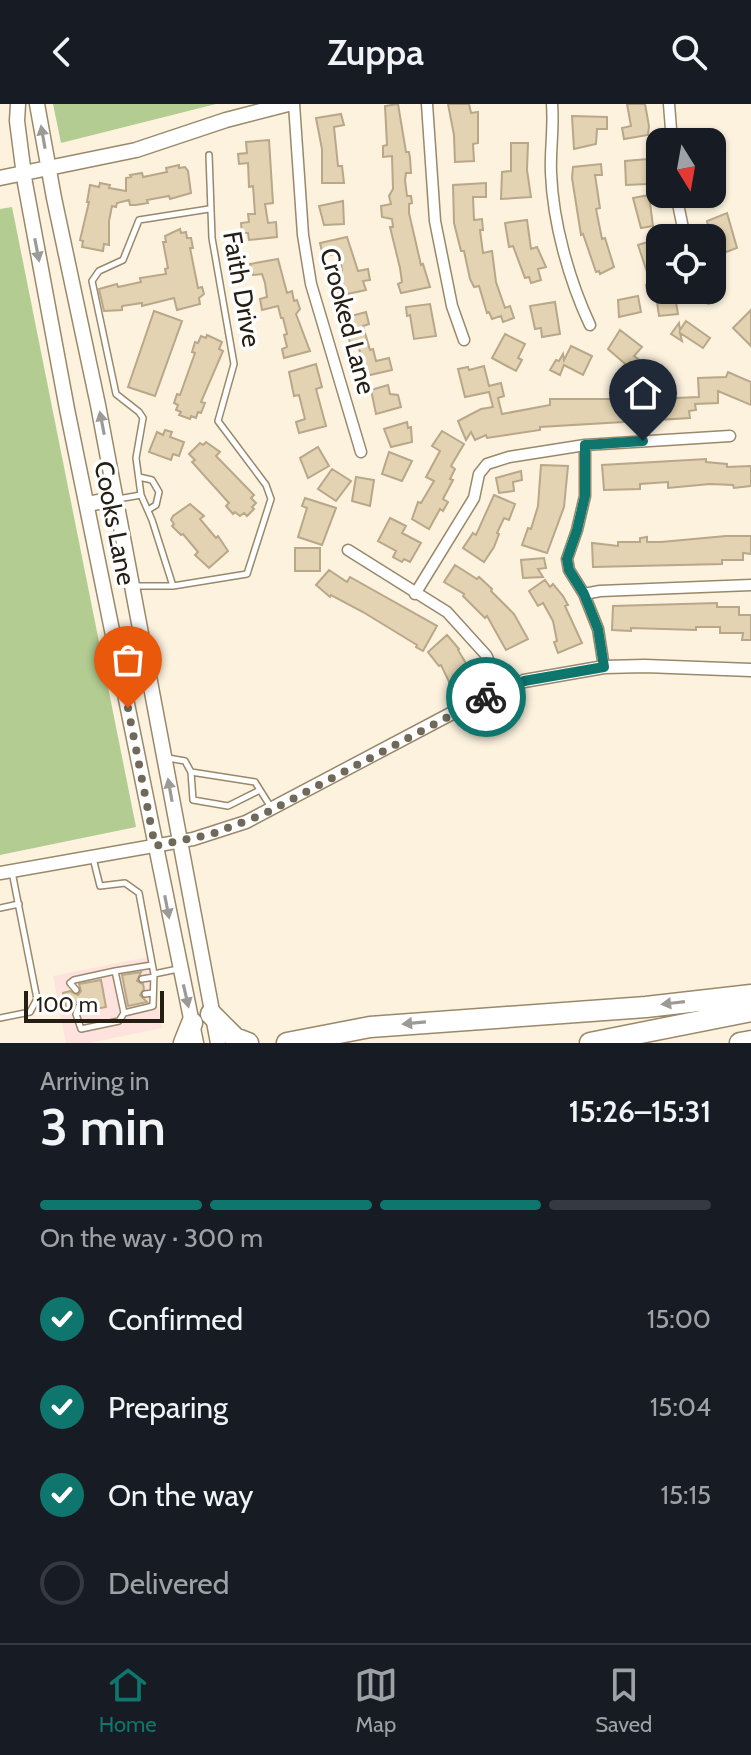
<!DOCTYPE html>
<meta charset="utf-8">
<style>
:root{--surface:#171b24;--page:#20242c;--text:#f1f3f6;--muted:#9ea1a6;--line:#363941;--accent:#0f766e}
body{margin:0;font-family:Cabin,sans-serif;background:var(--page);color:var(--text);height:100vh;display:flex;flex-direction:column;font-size:30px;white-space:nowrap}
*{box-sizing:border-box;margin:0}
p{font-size:26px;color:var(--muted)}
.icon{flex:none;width:44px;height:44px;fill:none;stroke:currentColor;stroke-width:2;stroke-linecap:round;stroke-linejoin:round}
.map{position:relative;height:939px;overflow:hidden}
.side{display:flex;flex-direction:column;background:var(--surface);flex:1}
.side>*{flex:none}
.needle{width:52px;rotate:169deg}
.tools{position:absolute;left:646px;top:24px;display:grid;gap:16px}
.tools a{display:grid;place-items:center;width:80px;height:80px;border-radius:16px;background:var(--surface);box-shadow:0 2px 6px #0004;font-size:40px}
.scale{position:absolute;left:24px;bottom:20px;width:140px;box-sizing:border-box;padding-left:8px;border:4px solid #251f13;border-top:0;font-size:22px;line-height:28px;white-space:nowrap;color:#251f13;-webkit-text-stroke:6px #fff;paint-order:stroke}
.pin{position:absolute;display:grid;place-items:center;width:68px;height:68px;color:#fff;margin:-82px -34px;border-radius:50% 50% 50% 0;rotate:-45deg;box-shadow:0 0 8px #0007}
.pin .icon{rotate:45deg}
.courier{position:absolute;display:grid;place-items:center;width:80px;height:80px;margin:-40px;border:6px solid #0f766e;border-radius:50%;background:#fff;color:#222;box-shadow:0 2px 10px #0007}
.summary em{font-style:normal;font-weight:600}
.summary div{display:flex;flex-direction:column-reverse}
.summary{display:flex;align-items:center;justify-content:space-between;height:136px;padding:0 40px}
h1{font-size:52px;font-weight:600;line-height:60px}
.bar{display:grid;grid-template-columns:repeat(4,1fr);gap:12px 8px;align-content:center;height:96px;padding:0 40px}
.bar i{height:10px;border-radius:6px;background:var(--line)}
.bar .selected{background:var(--accent)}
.bar p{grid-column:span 4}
ol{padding:0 40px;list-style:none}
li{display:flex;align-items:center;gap:24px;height:88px}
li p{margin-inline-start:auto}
li .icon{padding:8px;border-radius:50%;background:var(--accent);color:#fff;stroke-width:4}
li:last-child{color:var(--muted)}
li i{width:44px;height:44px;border:4px solid var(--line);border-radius:50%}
header{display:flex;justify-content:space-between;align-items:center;height:104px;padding:0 40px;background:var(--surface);font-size:36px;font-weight:600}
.menu{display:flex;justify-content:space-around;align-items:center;height:112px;border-top:2px solid var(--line);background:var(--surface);font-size:22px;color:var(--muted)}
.menu a{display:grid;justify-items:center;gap:4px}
.menu .selected{color:var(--accent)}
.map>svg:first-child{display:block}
</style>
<header><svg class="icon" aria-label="back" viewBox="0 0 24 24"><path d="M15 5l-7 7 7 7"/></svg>Zuppa<svg class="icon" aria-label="search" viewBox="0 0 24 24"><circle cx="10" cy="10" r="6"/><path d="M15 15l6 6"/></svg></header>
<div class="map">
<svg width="751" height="939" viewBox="0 0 751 939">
<rect width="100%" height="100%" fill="#fcf2de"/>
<path fill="#fde2dd" d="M148 853 162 924 89 939H66L53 872Z"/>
<path fill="#b2cc92" d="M53 0H216L61 39Z
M12 103 136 723 0 751V105Z"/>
<path fill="#e4d3b2" stroke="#b8a788" stroke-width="2" d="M398 0 406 48H409L410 54 411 69H406L405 76 407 92H411L412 99 409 100V109L421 161 423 160 430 183 401 189 398 180 402 178 400 164 390 123H393L392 115 382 113 381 102 391 100 389 92 393 85 392 52 383 53V42L387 41 385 2Z
M448 0H469L471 9 478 8V39L473 40 474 57 455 58 454 31Z
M627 0H645L649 22 648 31 624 35 622 24 631 22Z
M341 10 344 21 334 23 338 62H342L344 79H322V45L316 14Z
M572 12 607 13V25H597L596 40 574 45Z
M696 30H719L720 60 712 61V38H696Z
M269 36 273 99 265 100 268 119 276 118 277 133 249 136 248 129H242L241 119 249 118 248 110H255L253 82 249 83 248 59 239 60 238 50 247 49 246 38Z
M511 39H528L527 66 531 93 501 95 502 68 511 67Z
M648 55 647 80 626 81 625 57Z
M601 60 602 71H595L600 104 596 105 602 135 605 134 614 163 600 170 599 167 596 168 583 130 581 131 572 74 573 63Z
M179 61V64L185 63 188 67 191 89 170 95 169 92 147 96 148 99 136 101H130L129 96 117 99 116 103 112 102 109 117V141L104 140 103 147 82 143 83 137 80 136 89 98H87L90 81 99 83 100 79 110 81 109 84 126 87V74L131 73 130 71 142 69 143 73 167 68 166 64Z
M486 79V93H473L474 116 482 115 483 126H480L483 149 492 147 496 178 505 204 510 202 514 214 503 218 501 212 492 215 489 208 487 209 479 182 474 183 470 175 464 147H461L454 119 453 81Z
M649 91 653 122 641 124 633 94Z
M343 97 344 120 324 121 319 102Z
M727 109 737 144 718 151 714 141 712 142 707 117Z
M527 116 531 145 537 143 546 163 538 165 541 176 531 179 529 173 525 174 513 142 509 143 505 119Z
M180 125 181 129 186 128 187 134H191L193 144H190L198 184 202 183 204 190 199 194 200 200 177 206 174 194 142 202V199L122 202V206L104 207 99 185 117 180 118 183 141 178 140 174 166 170 165 165 168 164 163 138H166L165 132Z
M347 133 358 167 368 165 370 176 363 177 366 186 338 192 331 168 342 166 339 150 323 152 320 139Z
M660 134V163L647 168 638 141Z
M278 155 287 189 292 187 294 197 297 196 300 205 296 210 310 247 284 254 282 245 287 243 284 231 287 230 283 214H281L278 202 262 206 260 195 267 193 265 179 262 170 253 171 250 160Z
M660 179V186H674L678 210 659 212 656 191 648 190 646 181Z
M638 192 641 208 619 213 618 196Z
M555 198 560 230 542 233 541 224 535 225 530 202Z
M430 200 436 232 414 235 410 211 407 212 406 203Z
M751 206V242L733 224Z
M154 207 182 217 155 292 128 283Z
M366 208 369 220 363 222 370 246 373 245 376 257 389 254 392 266 370 271 369 269 364 270 360 258 362 257 358 240 351 243 344 214Z
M686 217 710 234 703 244 680 229 682 237 671 230 679 219 680 226Z
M620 226 642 243 634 252 641 257 635 265H631L608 245Z
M505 230 525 240 518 254 522 256 516 267 492 254Z
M207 231 222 238 219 245 223 247 201 298 205 299 201 309 198 308 196 314 191 312 190 315 179 311 181 308 176 306 178 301 174 299 177 290 180 291 195 249 192 248 195 238 198 239 201 232 206 234Z
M571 242 592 252 583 271 564 261 560 271 550 266 556 256 559 257 563 250 564 256Z
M316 260 322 283 316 285 326 322 299 329 296 318 305 315 299 291 294 292 289 268Z
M484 262 489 282 501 279 504 292 498 294 502 310 550 301V295H632L657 294V290L675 289V294L699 293 698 274 726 273 728 268 751 278V301L718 287V299L695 300 696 306 689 307 690 314 540 323V326L487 334 486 331 475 336 471 328 466 336 458 317 481 305 493 303 489 288 465 293 458 265 468 263 469 266Z
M388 281 390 290 398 291 401 303 376 310 371 286Z
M407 318 408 324 411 323 412 338 391 343 384 325Z
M165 326 172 328 170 333 184 338 179 352 173 350 171 356 149 348 157 328 163 331Z
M442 327 464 340 451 362 455 365 450 375 453 376 443 395 448 398 443 407 440 405 429 425 412 415 418 398 421 399 434 377 426 373 440 347 432 342Z
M206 338 220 348 216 352 254 391 251 394 256 399 252 403 254 405 247 412 244 409 240 412 235 408 233 410 226 402 229 399 192 358 195 356 189 350 200 339 203 341Z
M318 343 329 362 308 374 300 354Z
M389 348 412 357 402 377 382 370Z
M706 355V358L727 360V363L751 362V382L734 384 733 381 710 380 668 384V378L640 380V385L604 386 602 361Z
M541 361 568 362 564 403 547 449 522 441 528 424 531 425 538 402Z
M332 365 351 377 336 397 318 385Z
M521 367 522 376 513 378 514 387 499 389 496 374Z
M356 373 374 376 370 402 352 397Z
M494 391 515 400 509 416 504 414 497 429 499 430 494 443 484 458 463 444 473 429 476 431Z
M305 394 336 404 322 441 298 433 307 404 302 402Z
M190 400 204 412 200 415 216 434 218 432 228 447 209 464 195 451 198 448 183 430 181 431 172 422 174 420 171 416 173 412Z
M390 414 406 422 402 429 421 439 410 458 404 455 402 458 393 453 396 447 378 437Z
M726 432H751V450L743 449V456H722V460L593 463 592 439 618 442V438H640V434L647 433V438H661Z
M295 444H320V467H295Z
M544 454 546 464 538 465 543 473 523 474 521 456Z
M455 461 477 475 479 473 492 485 491 487 514 510 528 535 506 546 487 512 485 514 463 492 464 490 444 478Z
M329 466 347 478 350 473 437 522 423 547 416 543 417 541 363 508 331 491 330 493 316 481Z
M545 476 550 483 553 480 563 492 568 501 565 502 582 539 558 549 554 538 557 537 553 517 543 499 538 502 529 487Z
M717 499V503H739V511H751V536H742L743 529H720V523H696V526L631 524V527L612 526 613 502Z
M447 531 459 545 458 546 473 571 452 584 441 561 439 562 428 548Z
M141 868 137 877 143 880 144 885 140 891 147 898 128 902 122 871Z
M101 876 106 903 84 907V899L79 897 73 903 66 904 63 889 70 887 78 891 81 887 79 880Z"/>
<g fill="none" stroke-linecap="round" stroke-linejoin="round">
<g stroke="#99896a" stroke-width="8">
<path id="service" d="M139 373 152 376 159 388 156 401 148 406
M118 395 141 391
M133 482H173L247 470 271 395 266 381 218 317 234 260 212 134 209 51
M173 482 152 416 141 391 136 354 143 314 139 308 116 290 92 177 99 167 123 156 139 116 209 105
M168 654 185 657 191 668 255 678 272 705
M191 668 193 696 228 702 260 686
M93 754 100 782 125 779 139 789 154 870 178 865
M0 804 19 800
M152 861 115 867 124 909 153 902 154 870
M142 875 154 873
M76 886 70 879 74 876 115 867
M145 890 153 889
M79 902 76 910 81 925 119 917 124 909
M0 914 30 908 37 895 12 768"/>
</g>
<g stroke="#99896a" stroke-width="13">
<path id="minor" d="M294 0 303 131 311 180 361 348
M427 0 435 117 452 202 464 236
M552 0C554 23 550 46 551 69 553 119 569 176 590 221
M669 0 672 38
M676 90 685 134
M706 186 709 194
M585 341V392L577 426 567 455 569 466 584 490 598 525 604 563
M348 446 447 508 486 551 502 585
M415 490 474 394 479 370 487 360 509 353 585 341 730 332
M584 490 600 487 751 481"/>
</g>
<g stroke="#99896a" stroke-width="15">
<path id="tertiary" d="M0 769 193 735 246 718 460 605 524 577 604 563 645 562 751 566"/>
</g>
<g stroke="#99896a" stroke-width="17">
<path id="secondary" d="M18 0 17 17 25 79 67 305 196 939
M37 0 54 94 98 301 218 939
M0 74 136 46 226 16 288 0
M87 400 116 395"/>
</g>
<g stroke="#99896a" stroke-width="23">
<path id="motorway" d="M211 910 235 934 248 939
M184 939 192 919
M287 939 370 923 646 903 751 891
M590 939 751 907
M740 939 751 937"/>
</g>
<use href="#service" stroke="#fff" stroke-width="5"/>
<use href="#minor" stroke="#fff" stroke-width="10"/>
<use href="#tertiary" stroke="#fff" stroke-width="12"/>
<use href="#secondary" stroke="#fff" stroke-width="14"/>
<use href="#motorway" stroke="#fff" stroke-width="20"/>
</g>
<defs><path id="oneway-solid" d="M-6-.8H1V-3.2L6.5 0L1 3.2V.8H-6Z" transform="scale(2)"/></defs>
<g fill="#9d9a95">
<use href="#oneway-solid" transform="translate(43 33) rotate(-100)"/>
<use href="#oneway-solid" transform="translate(37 146) rotate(79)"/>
<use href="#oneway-solid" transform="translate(102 319) rotate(-101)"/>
<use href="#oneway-solid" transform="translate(170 686) rotate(-100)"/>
<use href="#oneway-solid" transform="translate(167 803) rotate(79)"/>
<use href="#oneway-solid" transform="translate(186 892) rotate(77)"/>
<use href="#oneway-solid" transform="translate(673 899) rotate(173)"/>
<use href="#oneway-solid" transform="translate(414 919) rotate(175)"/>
</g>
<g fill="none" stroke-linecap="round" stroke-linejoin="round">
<path stroke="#70695a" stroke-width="8" stroke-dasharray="0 14.4" d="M128 604 155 742 212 730 264 710 486 593"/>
<path stroke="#0f766e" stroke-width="10" d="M486 593 524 577 604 563 598 525 584 490 569 466 567 455 577 426 585 392V341L643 337"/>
</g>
<g text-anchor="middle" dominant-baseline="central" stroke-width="7" stroke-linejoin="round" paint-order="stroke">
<g font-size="26" fill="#251f13" stroke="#fff">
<text transform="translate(242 185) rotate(80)">Faith Drive</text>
<text transform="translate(348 217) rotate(75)">Crooked Lane</text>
<text transform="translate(115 419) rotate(79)">Cooks Lane</text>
</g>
</g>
</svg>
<div class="tools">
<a><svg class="needle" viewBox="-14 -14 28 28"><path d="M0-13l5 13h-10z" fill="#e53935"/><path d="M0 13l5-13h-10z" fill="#9ea1a6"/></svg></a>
<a><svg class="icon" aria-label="locate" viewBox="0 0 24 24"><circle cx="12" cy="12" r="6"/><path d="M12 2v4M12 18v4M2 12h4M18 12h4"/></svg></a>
</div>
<div class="scale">100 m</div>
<div class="pin" style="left:128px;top:604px;background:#ea580c"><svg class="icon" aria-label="bag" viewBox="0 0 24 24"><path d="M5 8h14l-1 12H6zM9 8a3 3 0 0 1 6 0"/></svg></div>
<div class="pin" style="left:643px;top:337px;background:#1f2937"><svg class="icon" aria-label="home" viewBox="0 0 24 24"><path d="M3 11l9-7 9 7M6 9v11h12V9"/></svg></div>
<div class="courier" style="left:486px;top:593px"><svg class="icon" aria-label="bike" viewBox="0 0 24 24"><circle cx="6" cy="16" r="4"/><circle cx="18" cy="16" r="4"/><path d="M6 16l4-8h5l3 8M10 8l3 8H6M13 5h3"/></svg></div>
</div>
<section class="side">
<div class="summary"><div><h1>3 min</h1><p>Arriving in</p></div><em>15:26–15:31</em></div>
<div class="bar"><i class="selected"></i><i class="selected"></i><i class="selected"></i><i></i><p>On the way · 300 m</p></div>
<ol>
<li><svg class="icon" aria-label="check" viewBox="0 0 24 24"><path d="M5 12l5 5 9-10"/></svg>Confirmed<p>15:00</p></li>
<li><svg class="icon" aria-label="check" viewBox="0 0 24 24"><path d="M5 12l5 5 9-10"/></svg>Preparing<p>15:04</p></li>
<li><svg class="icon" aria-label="check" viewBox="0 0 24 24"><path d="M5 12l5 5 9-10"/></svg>On the way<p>15:15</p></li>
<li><i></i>Delivered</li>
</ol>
</section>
<nav class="menu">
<a class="selected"><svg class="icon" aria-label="home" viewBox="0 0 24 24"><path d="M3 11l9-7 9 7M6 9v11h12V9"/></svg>Home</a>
<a><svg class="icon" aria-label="map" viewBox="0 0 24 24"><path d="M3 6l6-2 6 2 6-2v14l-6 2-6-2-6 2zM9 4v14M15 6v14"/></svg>Map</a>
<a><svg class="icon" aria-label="saved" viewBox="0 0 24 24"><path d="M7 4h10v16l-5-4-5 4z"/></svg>Saved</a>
</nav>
